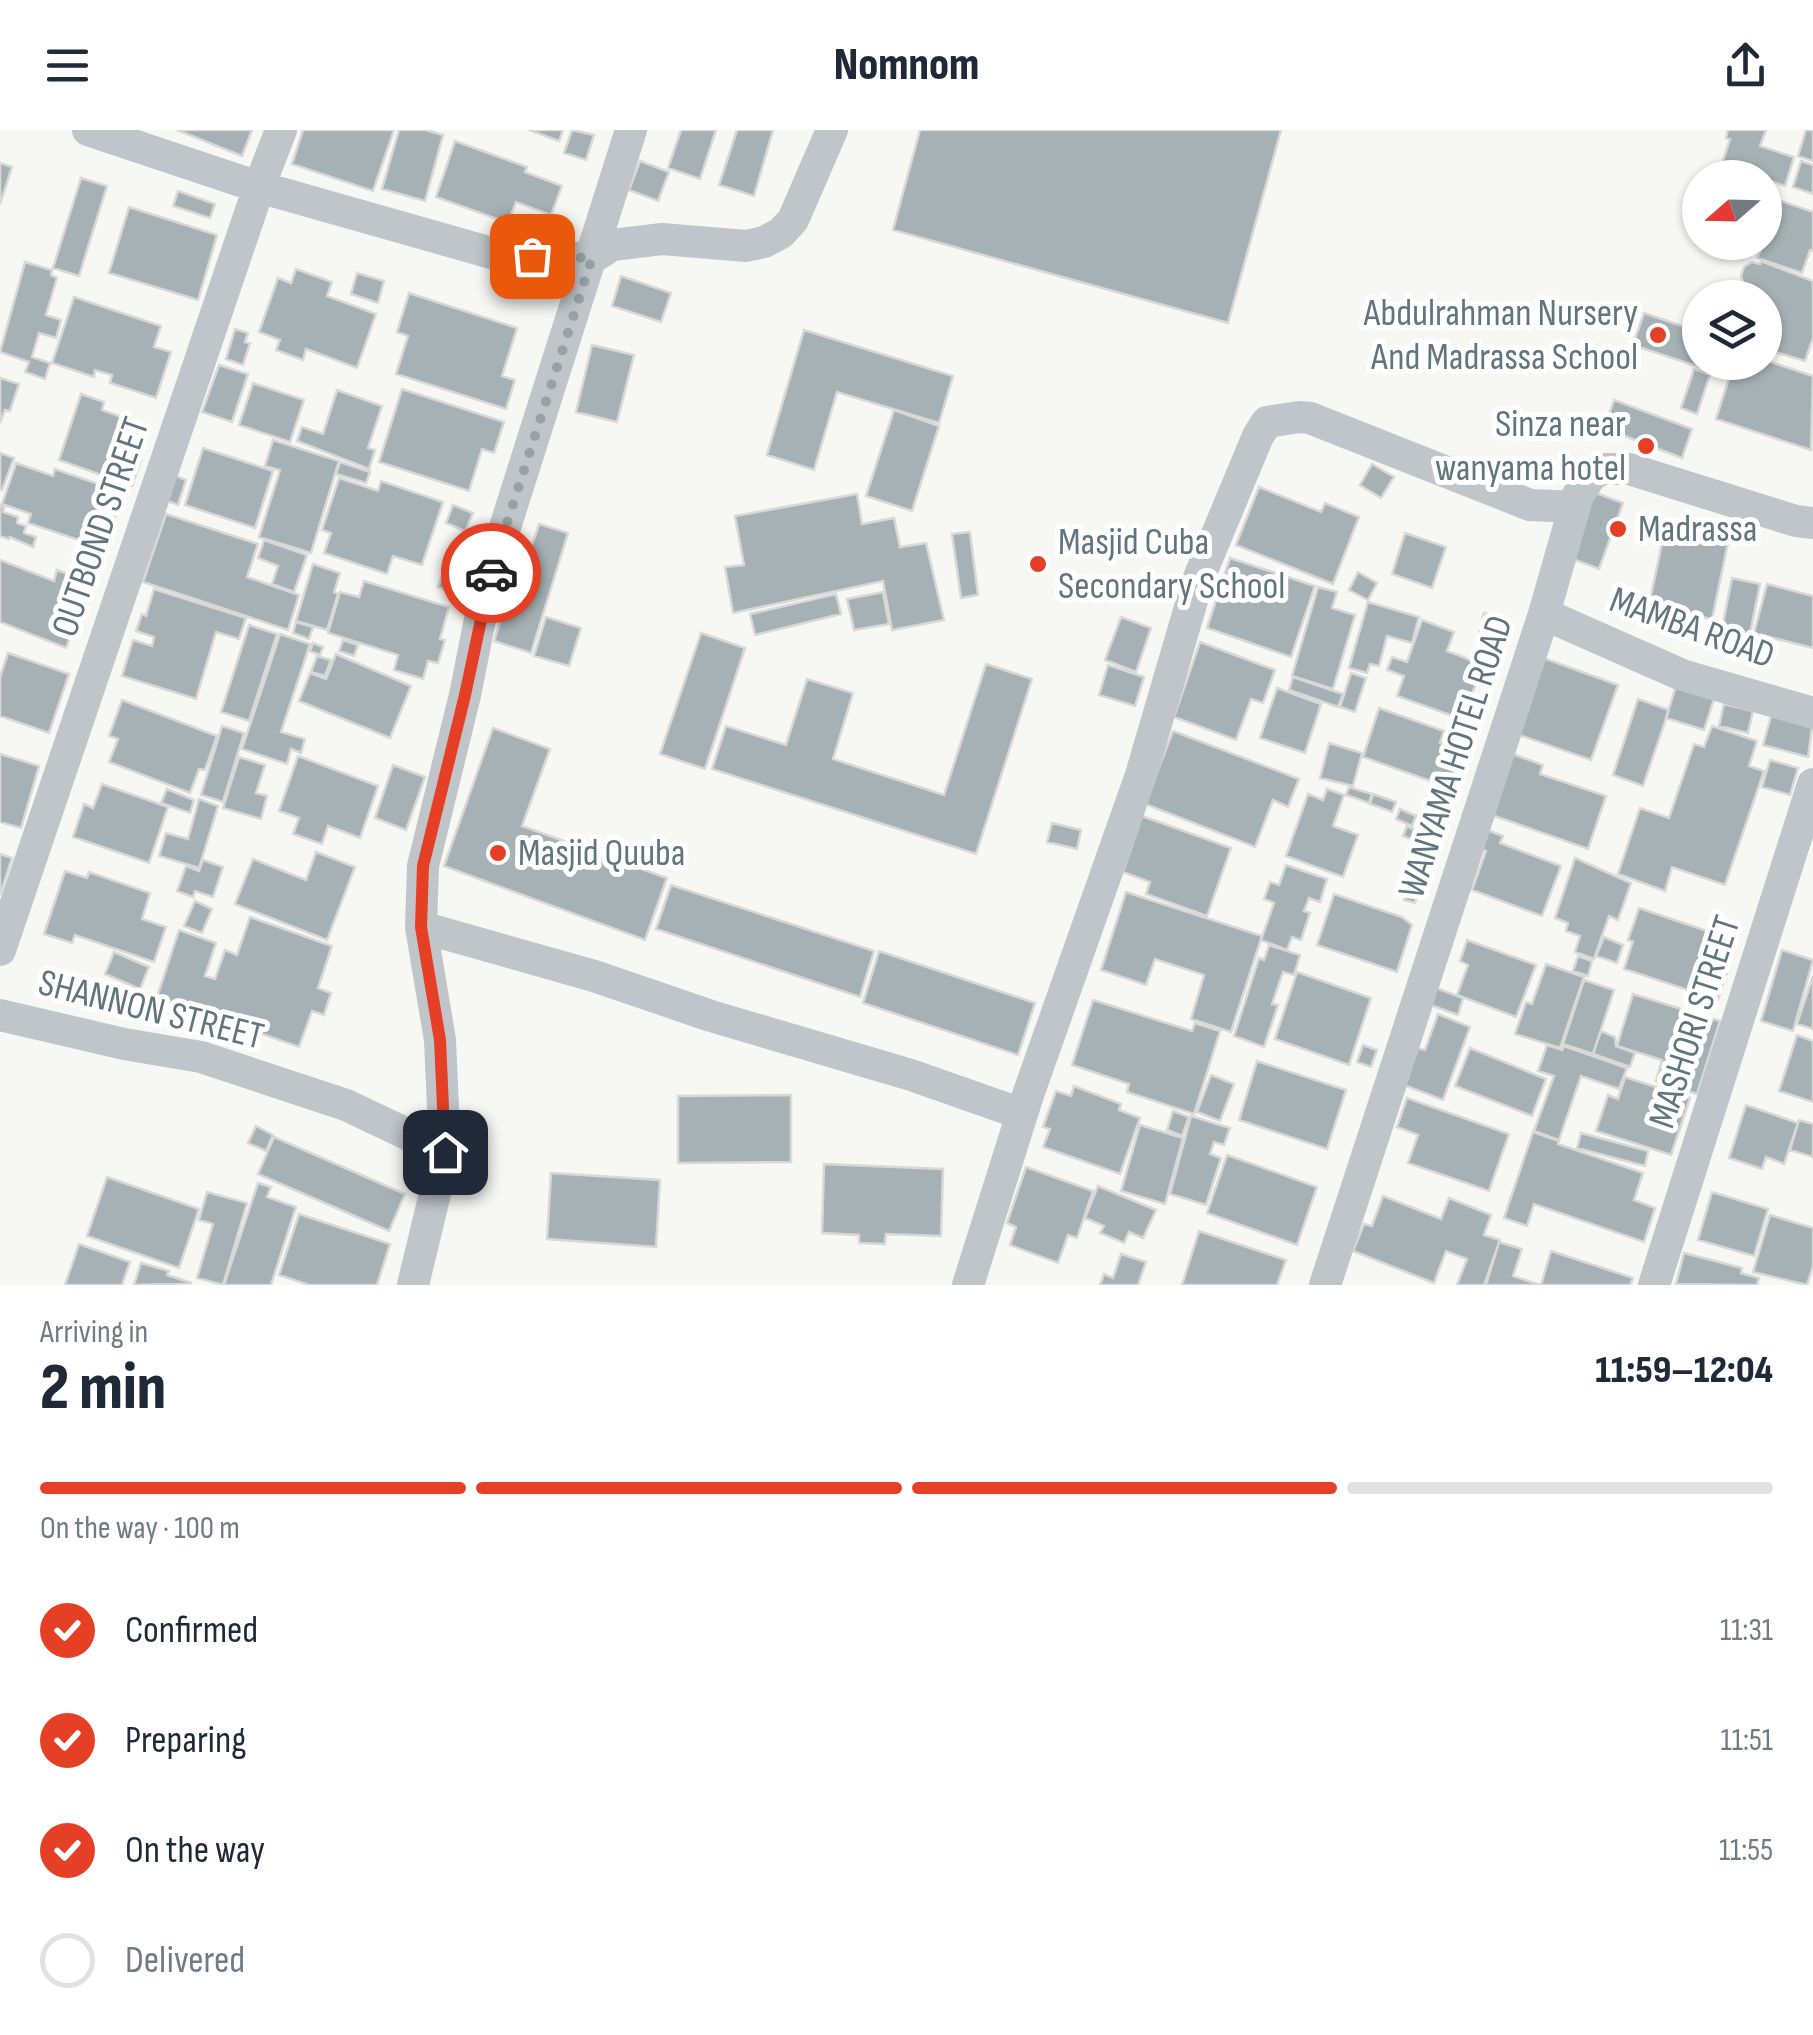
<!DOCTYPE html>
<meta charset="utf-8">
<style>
:root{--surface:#fff;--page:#f6f6f7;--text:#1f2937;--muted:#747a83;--line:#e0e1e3;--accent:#e53f26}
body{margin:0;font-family:"Sofia Sans Condensed",sans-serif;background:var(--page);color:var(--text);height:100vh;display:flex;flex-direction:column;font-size:38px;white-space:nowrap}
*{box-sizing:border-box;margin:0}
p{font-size:32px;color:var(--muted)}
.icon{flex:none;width:55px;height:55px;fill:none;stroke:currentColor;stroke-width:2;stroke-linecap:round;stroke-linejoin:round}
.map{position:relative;height:1155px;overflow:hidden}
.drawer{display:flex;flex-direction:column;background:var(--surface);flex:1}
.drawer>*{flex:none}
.needle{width:65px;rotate:250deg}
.fabs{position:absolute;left:1682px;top:30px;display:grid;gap:20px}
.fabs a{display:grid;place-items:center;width:100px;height:100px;border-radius:50%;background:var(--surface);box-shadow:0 2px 8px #0004;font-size:50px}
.pin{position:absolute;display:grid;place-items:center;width:85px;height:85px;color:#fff;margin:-42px;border-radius:20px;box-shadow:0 5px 15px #0006}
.courier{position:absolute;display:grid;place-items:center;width:100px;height:100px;margin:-50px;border:8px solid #e53f26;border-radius:50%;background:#fff;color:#222;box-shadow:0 2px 12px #0007}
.overview em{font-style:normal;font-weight:800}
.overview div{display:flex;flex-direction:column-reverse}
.overview{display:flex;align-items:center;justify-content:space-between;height:170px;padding:0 40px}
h1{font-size:65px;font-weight:800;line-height:75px}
.bar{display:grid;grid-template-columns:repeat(4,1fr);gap:15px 10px;align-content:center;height:120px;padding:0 40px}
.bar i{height:12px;border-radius:8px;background:var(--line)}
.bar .on{background:var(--accent)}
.bar p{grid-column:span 4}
ol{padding:0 40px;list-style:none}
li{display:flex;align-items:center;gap:30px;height:110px}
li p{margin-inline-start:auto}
li .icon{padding:10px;border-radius:50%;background:var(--accent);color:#fff;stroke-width:4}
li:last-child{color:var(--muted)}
li i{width:55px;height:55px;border:5px solid var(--line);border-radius:50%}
header{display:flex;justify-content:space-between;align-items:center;height:130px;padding:0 40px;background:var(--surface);font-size:45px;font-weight:800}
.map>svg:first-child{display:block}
</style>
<header><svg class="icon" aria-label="menu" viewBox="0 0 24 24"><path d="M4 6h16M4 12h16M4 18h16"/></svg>Nomnom<svg class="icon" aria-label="share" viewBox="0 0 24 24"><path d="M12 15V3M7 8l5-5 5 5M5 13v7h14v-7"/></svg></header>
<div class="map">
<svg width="1813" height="1155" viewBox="0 0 1813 1155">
<rect width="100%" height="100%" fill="#f7f7f4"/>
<path fill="#a6b1b5" stroke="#d8d8d6" stroke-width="2.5" d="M177 0H252L242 26Z
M303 0H394L373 61 292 34Z
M399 0H426L443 5 425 71 382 59Z
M529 0H563L559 11Z
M572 0 594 5 586 30 564 23Z
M681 0H716L700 49 668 38Z
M737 0H773L754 66 719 55Z
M920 0H1281L1228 193 893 100Z
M1728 0H1766L1760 16 1794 27 1785 56 1722 34 1730 9 1726 8Z
M1806 0H1813V31L1798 26Z
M455 11 527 37 525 42 562 56 551 85 516 72 508 93 436 67Z
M640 31 669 42 658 71 629 60Z
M1801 31 1813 35V64L1793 57Z
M0 33 12 37 0 74Z
M81 48 107 56 79 146 53 138Z
M178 61 215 74 210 88 173 76Z
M1770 67 1813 82V121L1810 120 1802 143 1757 128 1765 112V83Z
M129 77 217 105 198 170 109 143Z
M1761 131 1813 151V208L1805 231 1765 219 1768 204 1765 203V168H1737L1738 165 1745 167 1746 160 1741 146 1744 137 1752 132 1760 134Z
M25 132 52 140 51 145 57 148 46 185 61 190 56 208 39 203 32 227 50 233 45 249 25 242 29 232 0 222Z
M296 139 332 152 327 166 376 184 357 238 306 219 303 230 276 220 280 210 259 202 278 148 291 153Z
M357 143 384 151 378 173 351 164Z
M621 146 671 163 661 192 612 176Z
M409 163 517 198 502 246 515 250 506 279 396 244 408 206 397 202Z
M74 167 161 196 154 217 171 222 156 268 110 253 112 245 95 240 94 247 52 233Z
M1644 183 1700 202V232H1724L1720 244 1633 215Z
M235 199 248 203 245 212 250 213 243 235 226 229Z
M804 200 953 246 939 293 837 262 814 340 767 325Z
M592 215 634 225 617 292 576 282Z
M1765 230 1813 246 1811 320 1716 289 1734 232Z
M219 235 248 244 232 292 202 282Z
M1694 239 1710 245 1697 284 1681 278Z
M0 248 19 254 10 281 5 280 0 293Z
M253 253 304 270 290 312 239 295Z
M402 259 504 292 494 323 482 319 469 361 379 332Z
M337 260 382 276 368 318 375 320 369 339 297 311 302 297 323 304Z
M81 264 104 272 102 280 141 294 130 327 141 330 132 356 59 330Z
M1614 270 1692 299 1682 328 1604 298Z
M894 280 939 296 912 381 866 366Z
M273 310 339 331 311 423 259 407 280 340 265 336Z
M203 318 273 341 255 398 185 375Z
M0 323 14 328 2 360H0Z
M340 332 370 342 366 353 336 344Z
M16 333 53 346 55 339 110 358 102 383 115 387 105 419 28 393 31 384 2 374Z
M1372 334 1394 347 1381 368 1360 355Z
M168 343 186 350 178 375 159 368Z
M339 348 378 361 381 351 443 372 422 435 393 426 387 444 324 423 331 403 322 400Z
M1259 357 1321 382 1325 373 1359 387 1333 454 1236 415Z
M1588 360 1623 373 1599 439 1565 426Z
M857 364 862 394 894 388 900 417 926 413 944 490 892 500 883 451 733 483 725 437 744 435 735 386Z
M0 375 4 377 3 382 18 387 17 393 26 396 24 403 36 407 33 417 10 407 9 409 0 406Z
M453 375 473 383 465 401 446 393Z
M166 384 258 414 247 447 299 465 288 500 143 452Z
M539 394 568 403 531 523 494 511 514 450 520 451Z
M1666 394 1729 408 1712 489 1649 475Z
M970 402 978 465 961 468 952 404Z
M1405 403 1446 417 1432 458 1392 444Z
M264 410 307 425 294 462 272 454 278 436 258 428Z
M1230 428 1315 456 1291 527 1207 498Z
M0 430 54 451 57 440 91 453 66 518 0 492Z
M448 430 462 435 452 462 438 457Z
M313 434 340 443 334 462 338 464 327 500 296 491Z
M1358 442 1377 453 1368 470 1349 460Z
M1732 448 1760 454 1749 509 1721 503Z
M364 451 449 477 440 509 445 510 438 533 428 531 423 549 394 540 398 525 328 503 340 462 359 467Z
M1767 454 1813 466V518L1754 503Z
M1318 457 1337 462 1332 478 1355 485 1333 559 1292 546Z
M154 459 246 488 239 509 216 502 196 569 122 546 133 510 152 516 154 507 136 501 142 484 146 486Z
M883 462 889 494 854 500 847 469Z
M836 464 841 484 755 505 750 484Z
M1368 472 1419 487 1412 513 1387 506 1379 536 1370 534 1367 543 1349 538Z
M1484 483 1502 489 1496 508 1479 502Z
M546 487 581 498 569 536 534 526Z
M1121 487 1151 498 1136 542 1105 530Z
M1422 490 1454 502 1447 521 1484 535 1461 589 1397 566 1404 546 1387 540 1392 527 1407 532Z
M296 492 313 497 309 509 293 503Z
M249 495 277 504 249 591 221 582Z
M701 503 745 518 705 639 660 624Z
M280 504 310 514 281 602 305 609 301 623 291 619 287 634 242 619Z
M343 510 358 515 354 526 339 521Z
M1200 512 1275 540 1263 573 1251 569 1236 610 1174 587Z
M313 513 323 517 320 525 310 521Z
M8 523 69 544 49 603 0 586V547Z
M336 524 411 556 390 608 299 571 310 543 326 549Z
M317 526 331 530 325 546 311 542Z
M1538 526 1618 555 1591 630 1511 602Z
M986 534 1032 549 976 724 712 639 726 596 786 615 807 549 853 563 833 629 944 665Z
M1108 535 1144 547 1135 576 1099 565Z
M1351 543 1366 548 1355 582 1340 577Z
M1293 547 1343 564 1338 577 1289 560Z
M1677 553 1715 566 1704 600 1666 588Z
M1277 558 1321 574 1305 623 1260 608Z
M1638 569 1669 580 1643 656 1613 645Z
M122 570 217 606 205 640 199 639 190 663 109 632 118 609 109 606Z
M1724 574 1753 581 1748 603 1719 596Z
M1379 578 1444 601 1440 613 1463 621 1450 658 1363 627Z
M1773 579 1813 591 1808 627 1763 615Z
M222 596 244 603 223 672 201 665Z
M1712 596 1757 611 1749 636 1764 641 1725 755 1672 737 1665 761 1618 744 1640 678 1669 688 1694 614 1704 617Z
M493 598 550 619 522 696 667 748 645 810 444 736Z
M1173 601 1299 649 1288 677 1273 670 1255 717 1145 674Z
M1329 613 1362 623 1353 656 1320 648Z
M1510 623 1543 635 1540 644 1606 666 1588 719 1489 684Z
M0 624 39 636 21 698 0 692Z
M298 626 378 656 360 708 328 696 322 714 293 704 299 688 279 681Z
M239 627 265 635 256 663 267 666 261 689 223 678Z
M1770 630 1798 638 1790 665 1762 657Z
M393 635 425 647 406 700 375 688Z
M102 654 168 677 149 733 73 707 84 674 93 678Z
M1349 657 1372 664 1369 673 1346 665Z
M167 659 194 670 190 683 161 673Z
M1327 659 1344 665 1333 696 1358 705 1343 747 1286 726 1308 664 1323 670Z
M1373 664 1396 672 1392 682 1370 674Z
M199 669 218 676 199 738 159 726 166 703 188 709Z
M1400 679 1416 686 1412 696 1396 689Z
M1142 686 1231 718 1207 786 1146 764 1150 752 1123 742Z
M1052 693 1081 700 1077 719 1047 712Z
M1407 696 1419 702 1415 711 1403 706Z
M1482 698 1503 706 1500 713 1561 736 1542 786 1472 760 1486 721 1474 716Z
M1424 705 1435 710 1431 720 1419 715Z
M316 722 355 737 327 810 235 774 253 729 306 750Z
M0 724 12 728 0 765Z
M1575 728 1631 753 1618 790 1609 786 1594 829 1575 822 1580 806 1566 801 1568 793 1555 788Z
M203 730 223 737 213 767 195 761 193 767 177 761 186 736 199 741Z
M1286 735 1327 749 1320 772 1309 768 1304 781 1310 783 1301 810 1292 807 1287 820 1261 810 1274 773 1264 769 1270 752 1279 755Z
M65 741 87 748 89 742 150 763 142 789 166 797 154 832 75 805 72 813 44 804Z
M1413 741 1424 745 1415 773 1404 770Z
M671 755 874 821 860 867 656 799Z
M1126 762 1262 806 1231 902 1191 889 1204 845 1155 829 1146 855 1101 840Z
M1334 764 1402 787 1412 795 1397 842 1317 815Z
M195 771 212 779 202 803 184 796Z
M1639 778 1737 811 1718 870 1624 839 1633 811 1628 810Z
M250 787 332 816 318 858 331 863 324 885 312 881 299 917 157 867 179 800 216 813 205 846 215 849 225 820 237 825Z
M1604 807 1623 815 1617 833 1596 826Z
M1467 810 1536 835 1516 887 1457 865 1468 835 1460 831Z
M1269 815 1300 825 1294 845 1283 842 1272 874 1278 875 1264 917 1234 906 1259 828 1264 830Z
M1782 820 1813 830 1793 901 1761 891Z
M879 821 1035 873 1018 925 863 873Z
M114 822 149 837 140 859 105 844Z
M1578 826 1592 831 1588 846 1573 841Z
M1546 834 1584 847 1560 918 1515 904 1526 872 1532 874Z
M1297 842 1371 868 1349 935 1275 909Z
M1813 846V899L1797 894Z
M1584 850 1614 860 1593 924 1563 914Z
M1431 856 1463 868 1458 885 1425 873Z
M1633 864 1720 891 1697 964 1656 951 1662 930 1617 916Z
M1093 870 1192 901 1195 893 1220 901 1194 984 1127 962 1129 954 1072 935Z
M1438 884 1470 897 1443 970 1404 955 1418 918 1425 920Z
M1601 901 1615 907 1616 916 1635 923 1630 937 1593 924Z
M1797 905 1813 911V972L1779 961Z
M1363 915 1377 920 1371 937 1357 932Z
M1547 915 1562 920 1564 916 1627 938 1619 959 1581 946 1559 1010 1534 1001 1554 946 1538 941Z
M1470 918 1546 949 1532 986 1455 956Z
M1257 931 1346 960 1327 1019 1239 990Z
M1211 945 1234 954 1220 991 1197 982Z
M1625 947 1690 968 1671 1025 1596 1001 1608 965 1618 969Z
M1074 956 1121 974 1119 980 1140 988 1120 1044 1043 1017 1050 999 1043 997 1056 961 1071 966Z
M791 965V1032L678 1033V966Z
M1407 968 1509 1004 1489 1061 1408 1033 1418 1005 1397 997Z
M1746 975 1798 993 1784 1034 1766 1027 1762 1039 1729 1028Z
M1173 981 1189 987 1182 1006 1167 1000Z
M1191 986 1230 998 1224 1015 1214 1012 1210 1024 1221 1028 1206 1075 1170 1064Z
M1799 990 1813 994V1027L1790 1020Z
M1140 995 1183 1008 1165 1074 1121 1061Z
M256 996 273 1005 266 1021 248 1013Z
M1533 1002 1559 1011 1558 1014 1643 1043 1634 1070 1655 1078 1644 1112 1534 1074 1527 1096 1504 1088Z
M1581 1003 1648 1021 1645 1036 1577 1018Z
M274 1007 405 1064 389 1101 258 1044Z
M1227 1025 1317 1057 1297 1115 1207 1083Z
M824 1034 943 1039 941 1106 886 1104 885 1114 859 1113V1105L822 1103Z
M1026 1037 1093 1061 1077 1108 1068 1105 1058 1133 1010 1115 1016 1097 1007 1093Z
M551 1043 660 1050 656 1117 547 1109Z
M107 1047 199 1079 179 1138 87 1106Z
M258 1053 271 1057 267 1067 296 1077 271 1155H224Z
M1098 1056 1156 1080 1143 1108 1129 1102 1124 1113 1100 1103 1104 1096 1085 1088Z
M207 1062 247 1073 223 1155 197 1148 213 1094 199 1090Z
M1712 1062 1768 1079 1754 1126 1698 1110Z
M1383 1066 1441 1089 1449 1068 1491 1085 1484 1105 1500 1110 1484 1155H1457L1467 1129 1446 1121 1434 1153 1353 1121 1364 1094 1372 1096Z
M299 1084 390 1114 377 1155H309L279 1145Z
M1770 1085 1813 1098V1136L1807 1155 1753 1142Z
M1199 1101 1286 1130 1277 1155H1182Z
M1499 1112 1522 1119 1513 1146 1540 1155H1486Z
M79 1114 130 1132 122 1155H65Z
M1551 1121 1633 1148 1630 1155H1541Z
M1684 1123 1742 1138 1741 1143 1759 1148 1757 1155 1676 1154Z
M1121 1124 1146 1132 1138 1155H1100L1104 1144 1113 1148Z
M141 1133 169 1141 167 1145 192 1153 134 1155Z"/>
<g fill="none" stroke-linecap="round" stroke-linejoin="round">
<path stroke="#bfc5c8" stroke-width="32" d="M88 0 259 57 502 126 592 128 612 115 662 109 746 116 764 112 781 103 793 90 832 0
M1544 484 1682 545 1813 583
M421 797 594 846 711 886 911 945 1022 984
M0 820 259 57 281 0
M0 885 124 914 201 927 346 975 445 1022
M413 1155 445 1022 440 910 421 797 423 736 465 565 487 454 631 0
M968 1155 1028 965 1141 645 1198 450 1258 306 1267 292 1299 287 1310 288 1530 375 1575 377
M1325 1155 1544 484 1578 365 1592 344 1604 339H1629L1796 391 1813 393
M1654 1155 1813 654"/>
</g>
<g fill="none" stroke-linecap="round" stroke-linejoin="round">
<path stroke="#96a2a8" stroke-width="10" stroke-dasharray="0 18" d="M491 443 592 128 532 126"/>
<path stroke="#e53f26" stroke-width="12" d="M445 1022 440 910 421 797 423 736 465 565 491 443"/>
</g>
<g fill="#e53f26" stroke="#fff" stroke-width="4">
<circle cx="1658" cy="205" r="10"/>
<circle cx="1646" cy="316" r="10"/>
<circle cx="1618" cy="399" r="10"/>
<circle cx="1038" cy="434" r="10"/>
<circle cx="498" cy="723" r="10"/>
</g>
<g text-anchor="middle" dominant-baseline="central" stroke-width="10" stroke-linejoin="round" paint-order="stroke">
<g font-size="38" fill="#61757f" stroke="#fff" text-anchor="start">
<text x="1638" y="183" text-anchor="end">Abdulrahman Nursery<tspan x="1638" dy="44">And Madrassa School</tspan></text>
<text x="1626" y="294" text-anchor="end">Sinza near<tspan x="1626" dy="44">wanyama hotel</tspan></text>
<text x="1638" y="399">Madrassa</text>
<text x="1058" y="412">Masjid Cuba<tspan x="1058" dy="44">Secondary School</tspan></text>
<text x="518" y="723">Masjid Quuba</text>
</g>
<g font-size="38" fill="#61757f" stroke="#fff">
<text transform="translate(101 397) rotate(-71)">OUTBOND STREET</text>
<text transform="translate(1692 498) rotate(20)">MAMBA ROAD</text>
<text transform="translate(1456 627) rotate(-72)">WANYAMA HOTEL ROAD</text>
<text transform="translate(151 880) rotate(14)">SHANNON STREET</text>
<text transform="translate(1695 892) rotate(-72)">MASHORI STREET</text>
</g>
</g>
</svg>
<div class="fabs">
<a><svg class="needle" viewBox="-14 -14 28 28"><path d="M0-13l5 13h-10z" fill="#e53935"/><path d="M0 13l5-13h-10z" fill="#747a83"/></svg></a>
<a><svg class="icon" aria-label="layers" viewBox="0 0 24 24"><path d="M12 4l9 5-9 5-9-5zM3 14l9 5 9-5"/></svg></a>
</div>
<div class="pin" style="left:532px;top:126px;background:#ea580c"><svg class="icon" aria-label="bag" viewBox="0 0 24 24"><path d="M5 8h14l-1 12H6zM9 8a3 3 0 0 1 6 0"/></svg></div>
<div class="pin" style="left:445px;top:1022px;background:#1f2937"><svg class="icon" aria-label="home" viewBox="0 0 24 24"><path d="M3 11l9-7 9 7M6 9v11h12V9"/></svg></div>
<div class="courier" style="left:491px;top:443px"><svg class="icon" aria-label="car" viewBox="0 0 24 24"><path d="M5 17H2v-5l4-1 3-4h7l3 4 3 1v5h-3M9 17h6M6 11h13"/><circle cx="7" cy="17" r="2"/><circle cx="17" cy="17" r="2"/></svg></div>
</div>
<section class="drawer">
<div class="overview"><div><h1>2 min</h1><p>Arriving in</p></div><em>11:59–12:04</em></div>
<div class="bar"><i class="on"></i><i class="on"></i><i class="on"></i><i></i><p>On the way · 100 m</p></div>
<ol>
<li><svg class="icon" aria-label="check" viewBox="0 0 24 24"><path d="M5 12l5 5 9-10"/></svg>Confirmed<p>11:31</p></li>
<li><svg class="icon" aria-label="check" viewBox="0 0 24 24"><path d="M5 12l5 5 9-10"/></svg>Preparing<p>11:51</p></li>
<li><svg class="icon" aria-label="check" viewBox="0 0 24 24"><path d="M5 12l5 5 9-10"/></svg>On the way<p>11:55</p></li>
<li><i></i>Delivered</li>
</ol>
</section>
